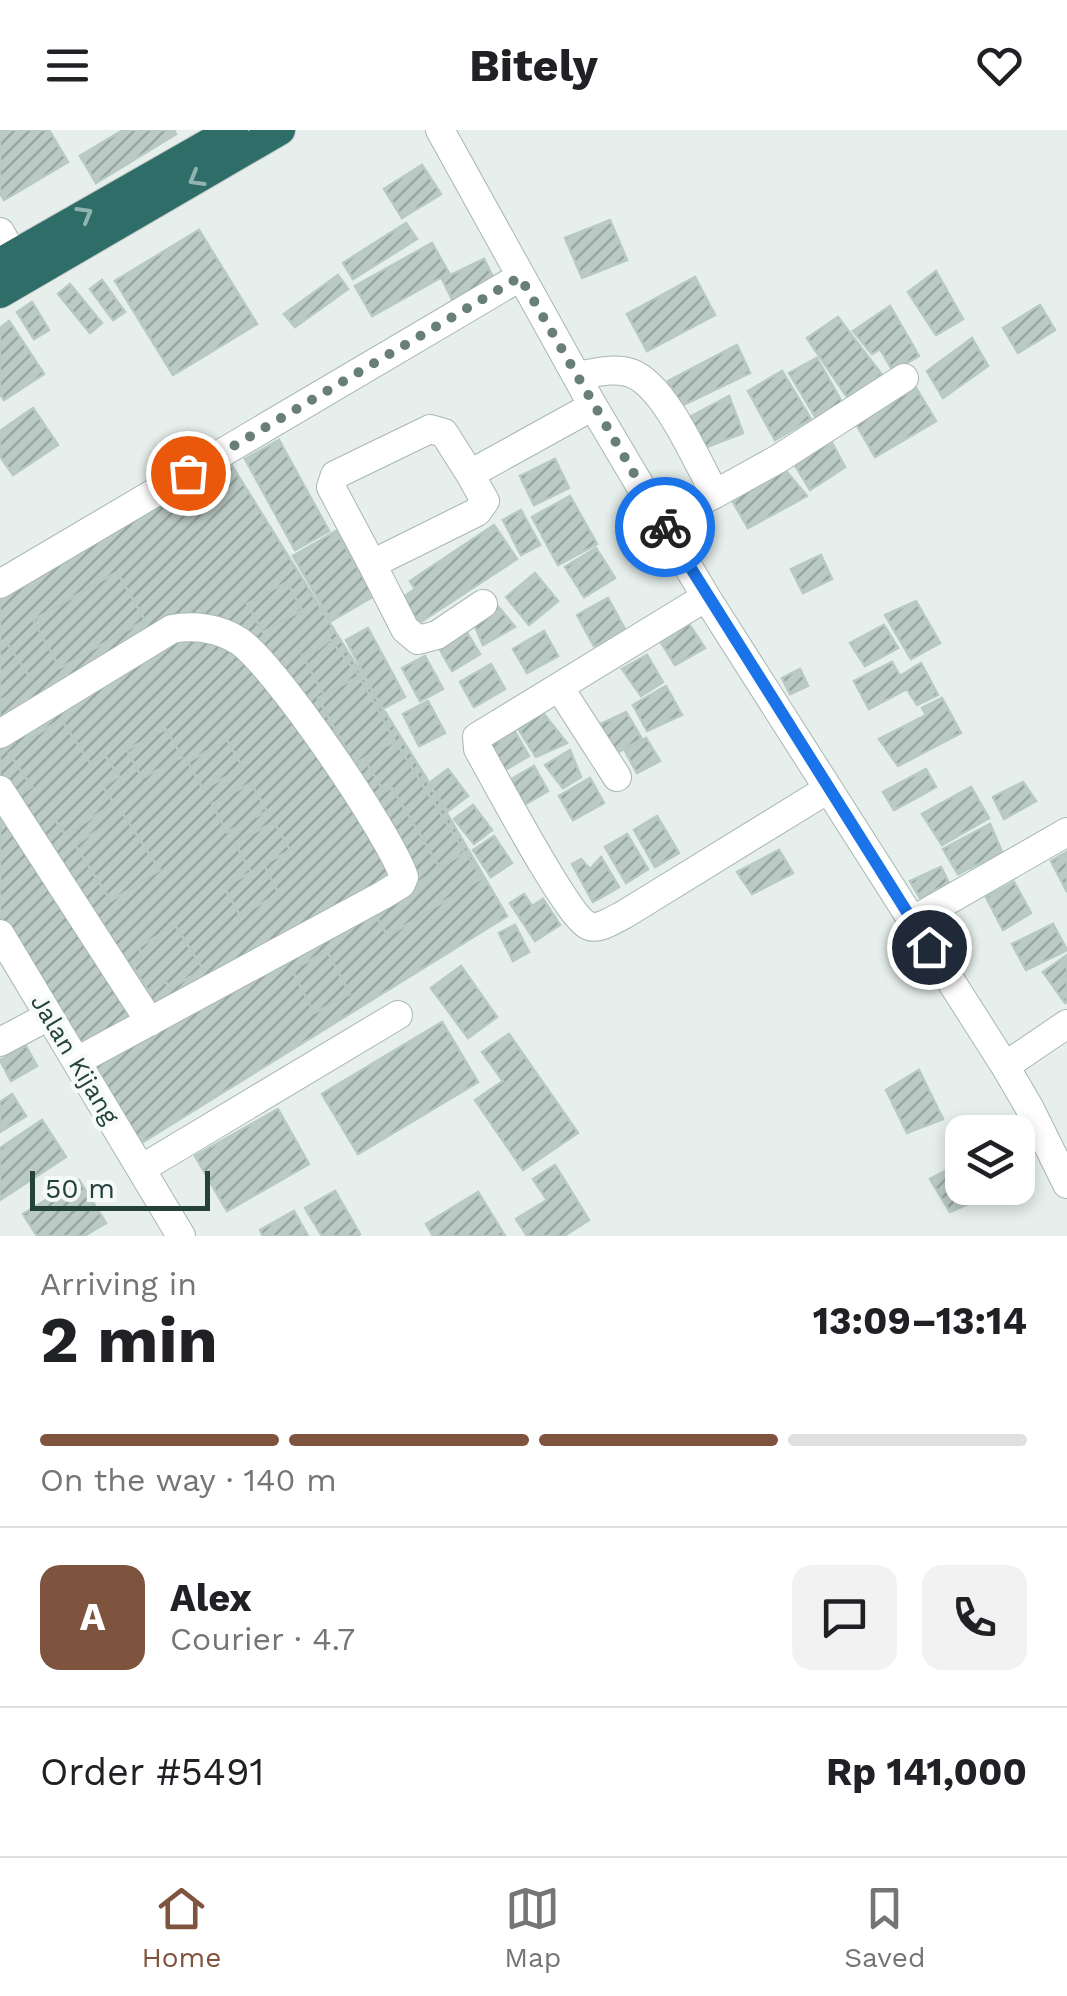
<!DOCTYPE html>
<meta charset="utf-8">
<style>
:root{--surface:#fff;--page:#f2f2f2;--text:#202124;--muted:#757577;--line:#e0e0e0;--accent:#7f543e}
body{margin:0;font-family:"Work Sans",sans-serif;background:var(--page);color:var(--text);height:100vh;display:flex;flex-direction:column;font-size:38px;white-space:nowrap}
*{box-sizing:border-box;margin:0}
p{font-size:32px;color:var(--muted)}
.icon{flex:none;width:55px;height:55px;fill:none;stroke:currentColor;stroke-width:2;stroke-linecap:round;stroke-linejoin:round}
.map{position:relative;height:1106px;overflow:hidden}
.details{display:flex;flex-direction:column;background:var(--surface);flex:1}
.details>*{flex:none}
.fabs{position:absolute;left:945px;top:985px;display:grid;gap:20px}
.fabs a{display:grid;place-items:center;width:90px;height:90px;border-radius:20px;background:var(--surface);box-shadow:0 5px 15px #0003;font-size:50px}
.scale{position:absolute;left:30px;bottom:25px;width:180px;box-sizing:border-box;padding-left:10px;border:5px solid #24413c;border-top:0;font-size:28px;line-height:35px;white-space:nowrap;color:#24413c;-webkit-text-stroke:8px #f6fbf9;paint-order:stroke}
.pin{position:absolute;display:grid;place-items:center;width:85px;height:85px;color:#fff;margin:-42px;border:5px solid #fff;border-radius:50%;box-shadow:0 2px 10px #0007}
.courier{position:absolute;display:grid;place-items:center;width:100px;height:100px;margin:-50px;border:8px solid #1a73e8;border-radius:50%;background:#fff;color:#222;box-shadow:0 2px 12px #0007}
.head em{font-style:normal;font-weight:700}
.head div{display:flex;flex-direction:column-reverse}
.head{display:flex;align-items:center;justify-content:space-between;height:170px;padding:0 40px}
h1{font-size:65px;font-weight:700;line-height:75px}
.bar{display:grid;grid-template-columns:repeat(4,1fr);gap:15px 10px;align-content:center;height:120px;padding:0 40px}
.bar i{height:12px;border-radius:8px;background:var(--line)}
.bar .active{background:var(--accent)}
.bar p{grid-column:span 4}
.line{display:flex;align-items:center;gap:25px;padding:0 40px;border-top:2px solid var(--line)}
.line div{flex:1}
.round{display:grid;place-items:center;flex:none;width:105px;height:105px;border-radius:20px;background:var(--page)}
header{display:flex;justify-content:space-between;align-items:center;height:130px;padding:0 40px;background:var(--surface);font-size:45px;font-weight:700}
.menu{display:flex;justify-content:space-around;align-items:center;height:140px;border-top:2px solid var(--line);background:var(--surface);font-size:28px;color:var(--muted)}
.menu a{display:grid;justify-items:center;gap:5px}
.menu .active{color:var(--accent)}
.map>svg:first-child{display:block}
</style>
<header><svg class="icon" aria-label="menu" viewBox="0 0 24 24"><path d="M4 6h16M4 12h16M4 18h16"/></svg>Bitely<svg class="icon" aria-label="heart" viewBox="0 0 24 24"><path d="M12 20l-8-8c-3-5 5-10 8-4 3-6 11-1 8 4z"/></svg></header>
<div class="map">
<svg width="1067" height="1106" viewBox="0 0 1067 1106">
<defs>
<pattern id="building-hatch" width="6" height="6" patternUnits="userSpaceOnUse" patternTransform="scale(2.5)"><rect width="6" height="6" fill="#bbcac5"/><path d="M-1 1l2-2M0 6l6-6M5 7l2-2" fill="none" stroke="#98a6a1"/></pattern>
</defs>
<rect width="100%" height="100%" fill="#e6efeb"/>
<path fill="url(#building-hatch)" stroke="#b8c9c3" stroke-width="2.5" d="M0 0H49L68 32 4 70 0 63Z
M123 0H174L176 4 96 53 80 26Z
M422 35 441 64 402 88 384 59Z
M610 90 627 130 582 148 565 108Z
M406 93 417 109 353 149 343 133Z
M199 100 257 194 173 245 115 151Z
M432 113 449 143 372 186 355 156Z
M484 129 495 151 453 171 442 149Z
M936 141 963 189 936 205 908 162Z
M338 145 348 159 295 197 284 184Z
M695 147 715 185 647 221 627 184Z
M102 150 125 182 113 190 90 159Z
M70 154 102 193 90 203 58 164Z
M32 172 49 200 34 209 17 182Z
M1040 175 1055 200 1018 223 1003 198Z
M890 176 919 226 893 241 880 219 872 224 853 201Z
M838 187 882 245 847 267 807 208Z
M9 191 44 244 4 270 0 264V198Z
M972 208 988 236 943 268 927 241Z
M737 215 750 243 681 276 668 251Z
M817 228 843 274 816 288 789 243Z
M782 241 811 289 775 310 748 261Z
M916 258 936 291 875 327 855 292Z
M729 266 743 303 702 319 686 289Z
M33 278 58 315 13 345 0 326V301Z
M830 309 845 337 810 360 793 332Z
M279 310 329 401 295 420 245 329Z
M555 329 569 358 534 375 520 346Z
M229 331 425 646 507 786 138 1015 0 792V467Z
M781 335 807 366 748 398 730 367Z
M570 366 597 414 558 435 532 387Z
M521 380 540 415 521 425 503 390Z
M494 395 517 429 419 493 402 468 415 459 410 451Z
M336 401 374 466 331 491 293 426Z
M596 418 615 448 584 467 565 437Z
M821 425 832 449 803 463 791 439Z
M117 442 145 490 60 538 33 490Z
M535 443 558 471 529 495 506 467Z
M287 452 302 480 263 502 247 474Z
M608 468 626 501 594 516 577 485Z
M916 471 940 513 911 529 885 485Z
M497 475 515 497 483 515 473 492Z
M689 494 705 518 675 535 660 511Z
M884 495 898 518 865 536 850 513Z
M368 498 405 567 382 579 346 510Z
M466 501 480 524 452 541 439 518Z
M544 501 558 526 527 543 513 519Z
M330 509 359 546 324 565 302 525 319 519Z
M7 513 32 550 0 571V518Z
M647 525 663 552 641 566 622 539Z
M425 526 443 559 420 571 402 538Z
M892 532 900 546 921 533 938 565 917 575 907 559 869 579 854 551Z
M491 534 505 559 474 577 460 552Z
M800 539 808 556 790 564 782 548Z
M359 546 395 611 354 634 318 568Z
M666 556 682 585 647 601 633 575Z
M942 568 961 603 898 636 879 609 926 585 922 578Z
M428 571 445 603 419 616 403 584Z
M626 582 642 609 611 626 594 597Z
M543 583 567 613 536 627 517 597Z
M61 589 90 633 104 624 119 646 103 657 114 673 66 705 55 690 40 700 18 666 32 657 9 623Z
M166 599 182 627 142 648 127 620Z
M515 602 529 626 498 644 484 619Z
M646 608 660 631 637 643 625 621Z
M227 610 243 638 203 659 188 632Z
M395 611 465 722 440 738 392 658 384 662 364 628Z
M570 620 581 647 563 658 545 635Z
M534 636 548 661 517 679 503 654Z
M448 639 468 666 448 681 428 654Z
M926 639 936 657 894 680 883 662Z
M590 648 604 673 573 690 559 666Z
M1023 652 1036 671 1004 689 993 667Z
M251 653 267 681 227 702 212 674Z
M971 657 989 688 942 715 922 684Z
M473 675 492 700 474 714 454 689Z
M123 684 160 740 111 771 75 715Z
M657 686 679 723 655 737 634 700Z
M274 692 290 720 251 742 235 713Z
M990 694 1002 722 958 744 943 719Z
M627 704 648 739 626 753 605 717Z
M494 706 512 733 491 747 473 720Z
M779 720 793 743 752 764 737 742Z
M465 722 482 748 388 806 373 782Z
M1067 722V762L1051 731Z
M601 727 619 757 593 772 572 734 581 729 590 739Z
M264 735 279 764 240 785 224 757Z
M941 737 949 753 920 768 910 751Z
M1014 752 1031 783 1003 800 986 767Z
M524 764 532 776 543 769 560 795 535 811 510 773Z
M1053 794 1067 820 1026 840 1012 814Z
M175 795 203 839 170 859 165 851 148 861 131 834 142 827 139 817Z
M515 795 529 822 513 831 499 803Z
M327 821 350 864 314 883 292 840Z
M1067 825V872L1065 873 1043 842Z
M461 836 497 887 468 908 431 858Z
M442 892 478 952 358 1024 322 964Z
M509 904 578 1003 523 1040 475 970 503 951 482 922Z
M26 916 37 936 11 951 0 930Z
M919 940 943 989 907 1003 886 960Z
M12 964 26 986 0 1002V972Z
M278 979 309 1034 227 1081 195 1026Z
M42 990 66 1027 0 1070V1018Z
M960 1033 962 1058H975L982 1068 950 1082 930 1049Z
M555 1035 589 1090 564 1106H527L516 1089 547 1070 533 1049Z
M79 1050 106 1093 84 1106H37L23 1084Z
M335 1061 360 1104 357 1106H322L305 1078Z
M478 1062 505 1106H433L426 1094Z
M294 1081 308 1106H263L260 1100Z"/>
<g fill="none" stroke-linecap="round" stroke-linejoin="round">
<g stroke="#a8b7b3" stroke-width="30">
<path id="minor" d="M440 0 593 276 706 467 1005 936 1029 977 1067 1054
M0 102 13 125
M577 246C594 243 614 237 631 243 666 256 697 332 715 364L778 329 904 248
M661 391 715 364
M372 434 331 357 335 345 430 299 444 303 470 344
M0 454 520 147
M706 467 477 607 478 619C494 647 568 788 589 796 599 800 615 789 625 784L828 659
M483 474 437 505 418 510 405 499 372 434 477 382 485 371 470 344 593 276
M559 557 617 647
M0 604 172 499C194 495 219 498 239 511 275 535 390 704 404 747L401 754 383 765 77 931
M0 660 150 892
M912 791 1067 702
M0 804 181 1106
M0 912 49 886
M1005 936 1067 894
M141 1039 398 885"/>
</g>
<g stroke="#c2cac8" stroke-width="32">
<path id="highway" d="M0 133 233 0
M0 163 280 0"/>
</g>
<use href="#minor" stroke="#fff" stroke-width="28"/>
<use href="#highway" stroke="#2f6e68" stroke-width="30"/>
</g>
<defs><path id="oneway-chevron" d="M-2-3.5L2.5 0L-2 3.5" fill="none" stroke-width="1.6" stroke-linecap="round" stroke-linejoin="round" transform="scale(2.5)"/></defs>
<g stroke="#92b4b0">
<use href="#oneway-chevron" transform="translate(196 49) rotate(150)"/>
<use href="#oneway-chevron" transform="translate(85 84) rotate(-30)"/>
</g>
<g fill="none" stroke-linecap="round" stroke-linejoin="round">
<path stroke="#687e79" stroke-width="10" stroke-dasharray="0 18" d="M188 343 520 147 665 397"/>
<path stroke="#1a73e8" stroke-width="12" d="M665 397 929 817"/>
</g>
<g text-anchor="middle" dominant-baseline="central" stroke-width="9" stroke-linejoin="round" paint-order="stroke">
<g font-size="25" fill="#24413c" stroke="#f6fbf9">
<text transform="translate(75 929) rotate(59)">Jalan Kijang</text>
</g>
</g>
</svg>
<div class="fabs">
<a><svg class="icon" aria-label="layers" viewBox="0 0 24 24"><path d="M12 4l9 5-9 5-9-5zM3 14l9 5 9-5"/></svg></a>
</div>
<div class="scale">50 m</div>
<div class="pin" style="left:188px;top:343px;background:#ea580c"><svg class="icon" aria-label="bag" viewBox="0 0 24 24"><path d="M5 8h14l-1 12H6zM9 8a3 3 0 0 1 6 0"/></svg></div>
<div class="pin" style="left:929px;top:817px;background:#1f2937"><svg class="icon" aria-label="home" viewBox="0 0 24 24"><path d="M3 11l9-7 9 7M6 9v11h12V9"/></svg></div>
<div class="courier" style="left:665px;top:397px"><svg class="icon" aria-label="bike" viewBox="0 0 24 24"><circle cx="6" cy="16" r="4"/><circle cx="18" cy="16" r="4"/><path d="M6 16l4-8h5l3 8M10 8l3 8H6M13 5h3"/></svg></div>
</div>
<section class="details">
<div class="head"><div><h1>2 min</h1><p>Arriving in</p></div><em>13:09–13:14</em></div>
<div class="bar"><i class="active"></i><i class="active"></i><i class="active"></i><i></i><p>On the way · 140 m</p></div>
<div class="line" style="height:180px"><b class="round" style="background:var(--accent);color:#fff">A</b><div><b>Alex</b><p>Courier · 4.7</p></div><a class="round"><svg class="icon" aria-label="chat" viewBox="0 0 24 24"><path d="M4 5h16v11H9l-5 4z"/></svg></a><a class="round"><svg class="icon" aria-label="phone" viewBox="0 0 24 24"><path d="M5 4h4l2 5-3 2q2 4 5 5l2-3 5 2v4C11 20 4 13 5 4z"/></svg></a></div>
<div class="line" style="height:130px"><div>Order #5491</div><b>Rp 141,000</b></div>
</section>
<nav class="menu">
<a class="active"><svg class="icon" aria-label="home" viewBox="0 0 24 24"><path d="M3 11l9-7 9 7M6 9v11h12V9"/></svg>Home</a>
<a><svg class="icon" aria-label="map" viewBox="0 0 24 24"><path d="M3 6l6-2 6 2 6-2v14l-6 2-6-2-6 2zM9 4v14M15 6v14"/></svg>Map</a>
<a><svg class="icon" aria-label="saved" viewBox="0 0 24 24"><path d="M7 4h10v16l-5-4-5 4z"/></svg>Saved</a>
</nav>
